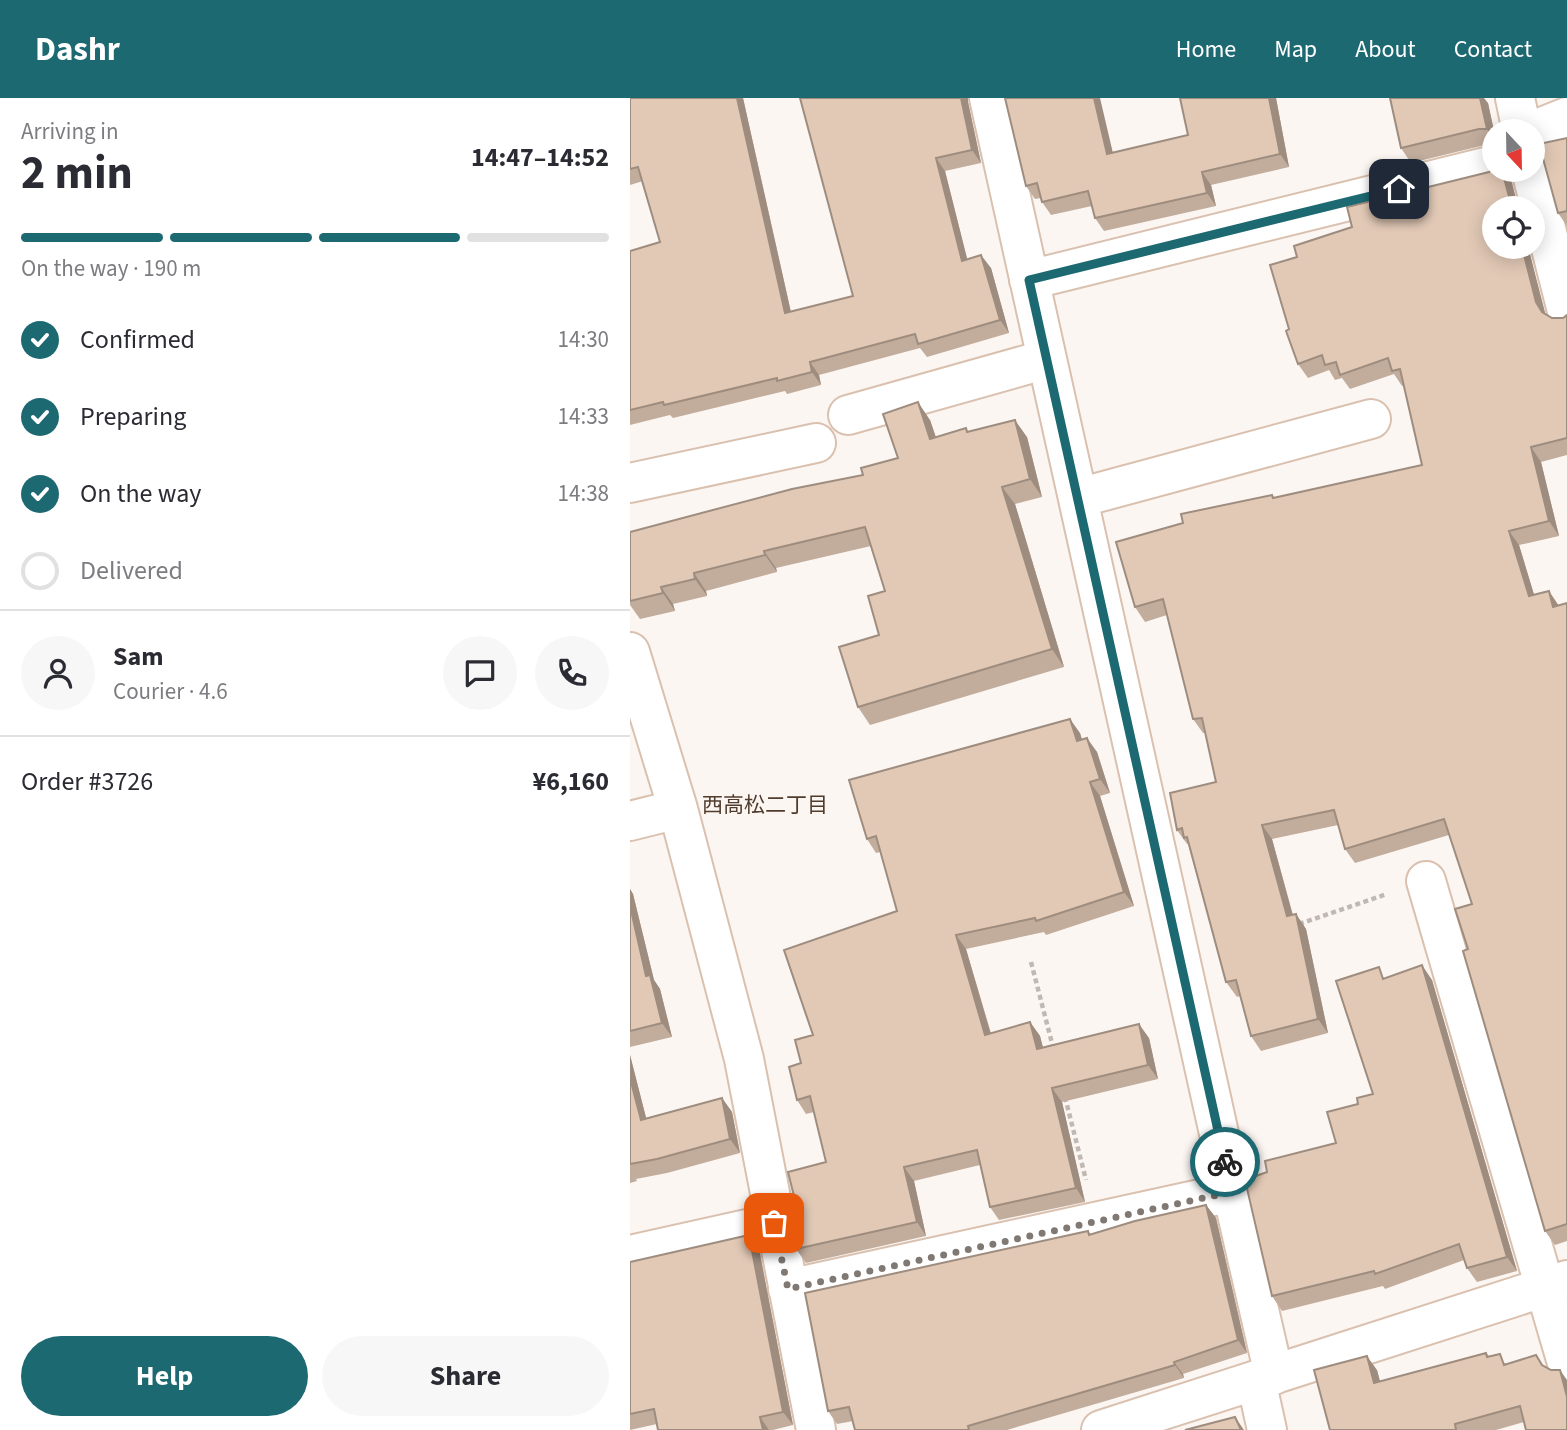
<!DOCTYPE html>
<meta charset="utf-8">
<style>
:root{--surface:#fff;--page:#f7f7f7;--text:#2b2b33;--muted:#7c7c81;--line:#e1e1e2;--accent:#1d6972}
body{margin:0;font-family:"Source Sans 3","Noto Sans JP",sans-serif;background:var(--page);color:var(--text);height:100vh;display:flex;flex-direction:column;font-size:26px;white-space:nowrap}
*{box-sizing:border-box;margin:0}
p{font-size:23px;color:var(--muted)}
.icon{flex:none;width:38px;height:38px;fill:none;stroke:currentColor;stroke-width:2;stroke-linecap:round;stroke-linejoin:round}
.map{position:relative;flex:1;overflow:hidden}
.drawer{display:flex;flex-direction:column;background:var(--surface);width:630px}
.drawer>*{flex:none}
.needle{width:46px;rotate:158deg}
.buttons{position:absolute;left:852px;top:21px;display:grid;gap:14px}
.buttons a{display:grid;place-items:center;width:63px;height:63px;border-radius:50%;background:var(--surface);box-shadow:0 4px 18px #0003;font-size:35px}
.pin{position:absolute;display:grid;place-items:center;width:60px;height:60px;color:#fff;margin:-30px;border-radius:14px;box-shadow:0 4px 10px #0006}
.courier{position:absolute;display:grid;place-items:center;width:70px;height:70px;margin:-35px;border:5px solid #1d6972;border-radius:50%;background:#fff;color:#222;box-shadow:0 2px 9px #0007}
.overview em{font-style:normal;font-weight:700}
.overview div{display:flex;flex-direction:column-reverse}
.overview{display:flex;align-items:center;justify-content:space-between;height:119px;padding:0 21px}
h1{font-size:46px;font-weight:700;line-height:52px}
.bar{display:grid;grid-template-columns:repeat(4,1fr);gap:10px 7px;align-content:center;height:84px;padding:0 21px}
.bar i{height:9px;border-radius:5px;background:var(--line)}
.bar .active{background:var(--accent)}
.bar p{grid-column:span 4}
.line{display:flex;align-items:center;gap:18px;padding:0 21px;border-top:2px solid var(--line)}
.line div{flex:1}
.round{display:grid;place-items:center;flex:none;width:74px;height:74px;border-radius:37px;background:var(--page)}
ol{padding:0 21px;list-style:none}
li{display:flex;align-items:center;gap:21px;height:77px}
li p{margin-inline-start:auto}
li .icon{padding:7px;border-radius:50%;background:var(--accent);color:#fff;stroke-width:4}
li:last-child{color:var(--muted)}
li i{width:38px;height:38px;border:4px solid var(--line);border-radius:50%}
.button{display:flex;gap:14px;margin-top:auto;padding:14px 21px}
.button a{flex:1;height:80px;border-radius:42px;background:var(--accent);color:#fff;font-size:28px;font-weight:700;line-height:80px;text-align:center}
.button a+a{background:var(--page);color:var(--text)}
header{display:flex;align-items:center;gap:42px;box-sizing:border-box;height:98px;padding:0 35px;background:var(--accent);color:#fff}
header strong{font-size:33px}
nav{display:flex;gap:38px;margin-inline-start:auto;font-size:24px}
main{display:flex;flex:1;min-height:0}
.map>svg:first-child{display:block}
</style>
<header>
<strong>Dashr</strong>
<nav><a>Home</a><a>Map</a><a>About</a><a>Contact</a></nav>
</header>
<main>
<section class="drawer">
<div class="overview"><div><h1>2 min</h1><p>Arriving in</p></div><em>14:47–14:52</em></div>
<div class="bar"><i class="active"></i><i class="active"></i><i class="active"></i><i></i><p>On the way · 190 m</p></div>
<ol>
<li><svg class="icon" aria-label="check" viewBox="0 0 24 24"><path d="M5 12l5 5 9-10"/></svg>Confirmed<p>14:30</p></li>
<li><svg class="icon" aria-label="check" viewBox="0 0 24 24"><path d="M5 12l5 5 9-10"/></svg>Preparing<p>14:33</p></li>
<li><svg class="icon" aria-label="check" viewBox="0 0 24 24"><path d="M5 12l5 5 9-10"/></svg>On the way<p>14:38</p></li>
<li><i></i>Delivered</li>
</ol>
<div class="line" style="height:126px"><a class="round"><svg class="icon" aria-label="person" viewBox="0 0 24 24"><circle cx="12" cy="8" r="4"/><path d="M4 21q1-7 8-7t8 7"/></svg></a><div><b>Sam</b><p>Courier · 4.6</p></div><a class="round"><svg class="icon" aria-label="chat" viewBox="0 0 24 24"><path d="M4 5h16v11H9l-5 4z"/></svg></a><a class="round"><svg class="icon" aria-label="phone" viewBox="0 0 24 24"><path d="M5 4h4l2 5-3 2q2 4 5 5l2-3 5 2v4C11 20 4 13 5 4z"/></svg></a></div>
<div class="line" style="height:91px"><div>Order #3726</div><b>¥6,160</b></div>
<div class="button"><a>Help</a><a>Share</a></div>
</section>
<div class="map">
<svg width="937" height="1332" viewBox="0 0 937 1332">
<rect width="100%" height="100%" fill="#fcf6f3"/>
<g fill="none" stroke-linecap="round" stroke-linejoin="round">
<g stroke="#dac1af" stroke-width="42">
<path id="minor" d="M359 0 602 1094 644 1277
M885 0 892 33
M902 33 937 19
M901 72 937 213
M399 182 864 67
M218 317 417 261
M0 385 186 345
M448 400 741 321
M0 554 48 711 114 961 186 1332
M0 723 48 711
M796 783 937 1265
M0 1157 144 1125
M158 1191 602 1094
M626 1282 637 1332
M471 1332 937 1182"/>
</g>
<path stroke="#bfb8b3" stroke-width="4.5" stroke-dasharray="5 3.5" stroke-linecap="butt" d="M669 826 757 796
M401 864 424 953
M435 999 456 1082"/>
<use href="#minor" stroke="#fff" stroke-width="38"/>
</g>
<path fill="#c2ad9d" d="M0 0H113L161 214 223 198 170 0H338V4L351 65 315 73 337 161 361 170 379 235 297 259 290 250 189 277 191 287 157 296 155 293 43 320 40 317 0 327V153L30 144 13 83 0 87Z
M550 0H646L659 69 581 87 586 108 474 133 465 120 462 108 421 117 412 104 411 100 405 101 396 88 483 54 558 37Z
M858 5 864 33V46H859L781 65 771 50Z
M937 40V128L928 115Z
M864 72H874L881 81 915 216 922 220H933L937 217V357L911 364 929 438 889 447 904 497 929 507 937 505V1143L925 1147 915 1133 838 851 842 806 819 737 725 765 715 751 708 727 642 741 663 817 666 816 676 831 698 935 631 953 621 938 610 898 607 899 596 884 558 746H557L547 732 586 684 575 635H573L563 621 537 517 515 524 505 509 553 425 642 397 645 400 792 367 774 287 772 288 764 276 720 291 712 280 705 282 699 272 678 280 668 266 659 231 667 159 722 129Z
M300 322 306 339 339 334 397 339 412 399 385 406 434 569 240 627 228 609 249 537 255 493 241 448 146 470 147 474 76 493 77 498 43 506 45 513 10 521 0 507V434L233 377 268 360Z
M450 635 452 641 467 654 480 695 470 698 504 808 416 837 414 834 336 851 361 935 400 924 410 938 413 950 519 940 528 981 432 1004 455 1104 369 1122 360 1109 350 1067 284 1083 296 1138 176 1165 166 1151 168 1114 196 1064 184 1014 176 1016 167 1002 171 965 183 937 267 813 250 754 246 755 237 741Z
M0 791 3 796 24 882 30 891 42 939 0 949Z
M757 880 802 882 887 1173 847 1184 837 1170 834 1162 755 1191 753 1188 652 1213 642 1198 637 1074 706 1045 728 1006 743 996Z
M0 957 16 1020 92 1000 102 1014 110 1055 37 1075 6 1081 7 1083 0 1085Z
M576 1107 586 1120 617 1255 553 1276 554 1280 377 1332H225L223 1323 207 1326 198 1313 458 1133 461 1136Z
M129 1151 163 1327 143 1332H28L27 1326 0 1332V1164Z
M856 1255 859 1258 877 1266 913 1267 894 1324 866 1332H700L747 1272 750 1283Z"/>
<path fill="#9e8d7f" d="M107 0H113L164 228 155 215Z
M331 0H338V4L351 65 342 52Z
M464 0H470L486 68 477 56Z
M639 0H646L659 69 650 56Z
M849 0H854L858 5 864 33V42L857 31Z
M306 60 315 73 341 176 332 163Z
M872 72H874L881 81 888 110H882Z
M572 74 581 87 586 108 577 95Z
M892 149H898L916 218 912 214 906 204Z
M351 157 361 170 379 235 370 222Z
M180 264 189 277 191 287 182 274Z
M288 304 300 322 312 358 300 341Z
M385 322 397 339 412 399 400 381Z
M901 349 911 364 929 438 919 423Z
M372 389 385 406 434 569 422 551Z
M879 433 889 447 909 513 899 498Z
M134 453 146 470 147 474 135 457Z
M64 475 76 493 77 498 65 481Z
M31 489 43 506 45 513 33 495Z
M919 493 929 508 923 509Z
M440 621 450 635 456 657 447 643Z
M457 640 467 654 480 695 470 681Z
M460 684 470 698 504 808 494 794Z
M632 727 642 741 667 833 657 818Z
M0 791 3 796 24 882 30 891 42 939 32 925 16 878 0 808Z
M666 816 676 831 698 935 688 921Z
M326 837 336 851 365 951 355 937Z
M792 867 802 882 887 1173 877 1159Z
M400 924 410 938 417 965 407 951Z
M509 926 519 940 528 981 518 967Z
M0 957 20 1035 11 1022 0 980Z
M422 990 432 1004 455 1104 446 1090Z
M92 1000 102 1014 110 1055 100 1041Z
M274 1069 284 1083 296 1138 287 1124Z
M576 1107 586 1120 617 1255 608 1242Z
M119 1137 129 1151 163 1327 153 1314Z
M737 1258 747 1272 754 1299 744 1285Z
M544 1264 553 1276 554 1280 545 1267Z
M930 1272 937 1282V1299Z
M130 1319 139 1332H133Z
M605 1319 614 1332H611Z"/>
<path fill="#e2c9b6" stroke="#9e8d7f" stroke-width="2" d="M0 0H107L155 215 223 198 170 0H331L342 52 306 60 332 163 351 157 370 222 288 246 285 236 180 264 182 274 147 283V280L34 307 33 304 0 312V153L30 144 8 69 0 71Z
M375 0H464L477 56 558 37 550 0H639L650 56 572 74 577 95 465 120 458 93 412 104 407 85 396 88Z
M760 0H850L857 31H849L771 50Z
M937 40V113L928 115 909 46Z
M864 70V72H872L882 110H864V149H892L906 204 912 214 922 220H933L937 217V340L901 349 919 423 879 433 899 498 919 493 923 509 937 505V1126L915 1133 833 853 838 851 825 811 842 806 814 721 715 751 704 712 632 727 657 818 666 816 688 921 621 938 606 882 596 884 557 739 554 740 552 730 547 732 540 695 586 684 572 620 563 621 533 501 505 509 486 444 553 425 551 416 642 397 643 400 792 367 770 271 762 273 758 260 710 277 706 264 695 267 692 257 668 266 656 233 659 231 640 167 667 159 664 148 722 129 717 109 859 74Z
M288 304 300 341 336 330 337 334 385 322 400 381 372 389 422 551 228 609 209 549 249 537 238 498 255 493 235 429 134 453 135 457 64 475 65 481 31 489 33 495 0 503V434L162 391 233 377 231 370 268 360 253 316Z
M440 621 447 643 457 640 470 681 460 684 494 794 406 823 405 820 326 837 355 937 400 924 407 951 509 926 518 967 422 990 446 1090 360 1109 347 1052 274 1069 287 1124 166 1151 159 1116 168 1114 158 1074 196 1064 180 998 167 1002 159 969 171 965 165 942 183 937 154 852 267 813 246 738 237 741 219 682Z
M0 808 16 878 20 877 32 925 0 933Z
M792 867 877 1159 837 1170 829 1146 745 1176 744 1173 642 1198 615 1082 637 1074 635 1063 706 1045 697 1014 728 1006 727 1000 743 996 706 883 749 869 753 881Z
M0 980 11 1022 92 1000 100 1041 27 1061 0 1066Z
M576 1107 608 1242 544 1264 545 1267 338 1328 339 1332H225L219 1309 198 1313 175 1195 458 1133 459 1137 505 1123Z
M119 1137 153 1314 130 1319 133 1332H28L24 1311 0 1316V1164Z
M856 1255 857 1259 870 1256 874 1267 906 1257 912 1267 921 1272H930L937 1299V1332H896L890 1308 825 1326 826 1332H700L684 1272 737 1258 744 1285Z
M605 1319 611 1332H555Z"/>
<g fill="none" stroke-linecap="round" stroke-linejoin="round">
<path stroke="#807872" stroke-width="7" stroke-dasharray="0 12.6" d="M144 1125 158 1191 601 1094 595 1064"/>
<path stroke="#1d6972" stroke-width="9" d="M595 1064 399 182 769 91"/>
</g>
<g text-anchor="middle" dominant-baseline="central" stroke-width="5" stroke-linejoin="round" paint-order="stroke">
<g font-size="21" fill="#503c2d" stroke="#fcf6f3">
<text x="135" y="707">西高松二丁目</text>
</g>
</g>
</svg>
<div class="buttons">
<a><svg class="needle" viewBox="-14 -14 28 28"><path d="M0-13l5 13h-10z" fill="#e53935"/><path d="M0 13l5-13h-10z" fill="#7c7c81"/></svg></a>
<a><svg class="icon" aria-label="locate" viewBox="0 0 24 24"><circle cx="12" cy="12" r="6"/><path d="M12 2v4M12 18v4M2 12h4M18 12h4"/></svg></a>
</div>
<div class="pin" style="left:144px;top:1125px;background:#ea580c"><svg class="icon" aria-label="bag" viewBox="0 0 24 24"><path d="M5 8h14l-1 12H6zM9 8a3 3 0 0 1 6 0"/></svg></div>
<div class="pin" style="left:769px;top:91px;background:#1f2937"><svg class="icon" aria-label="home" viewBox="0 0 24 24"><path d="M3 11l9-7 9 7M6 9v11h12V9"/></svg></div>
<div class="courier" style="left:595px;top:1064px"><svg class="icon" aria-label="bike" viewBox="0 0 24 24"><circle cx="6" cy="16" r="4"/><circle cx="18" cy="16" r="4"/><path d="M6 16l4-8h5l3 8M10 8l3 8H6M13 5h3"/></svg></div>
</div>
</main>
